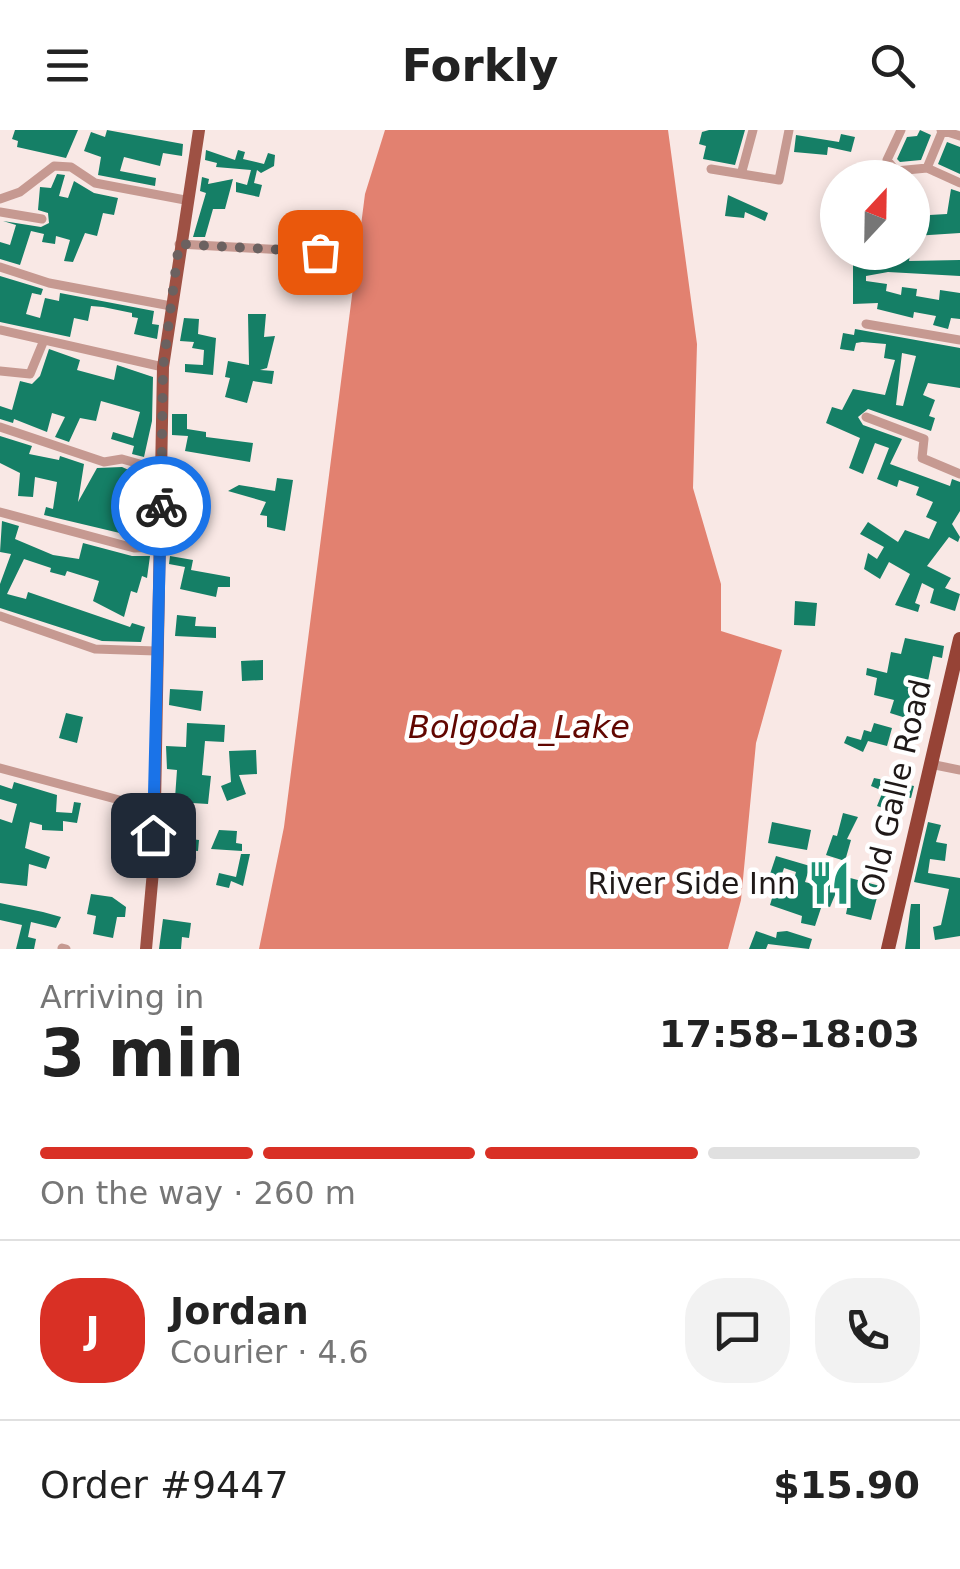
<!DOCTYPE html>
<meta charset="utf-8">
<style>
:root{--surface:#fff;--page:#f2f2f2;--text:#222;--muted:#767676;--line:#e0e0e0;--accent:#d93025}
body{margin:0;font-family:"DejaVu Sans",sans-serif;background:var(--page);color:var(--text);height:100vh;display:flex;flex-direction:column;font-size:38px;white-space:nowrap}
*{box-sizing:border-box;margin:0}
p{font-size:32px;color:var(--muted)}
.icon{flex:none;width:55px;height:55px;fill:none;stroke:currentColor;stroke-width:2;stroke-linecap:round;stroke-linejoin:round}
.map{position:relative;height:819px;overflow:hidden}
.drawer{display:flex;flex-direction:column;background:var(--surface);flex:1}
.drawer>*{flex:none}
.needle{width:65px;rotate:22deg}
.controls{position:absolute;left:820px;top:30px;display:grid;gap:20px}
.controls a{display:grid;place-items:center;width:110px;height:110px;border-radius:50%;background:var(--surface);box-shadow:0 5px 15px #0003;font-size:50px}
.pin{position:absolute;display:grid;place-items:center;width:85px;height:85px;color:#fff;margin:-42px;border-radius:20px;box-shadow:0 5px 15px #0006}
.courier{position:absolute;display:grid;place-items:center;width:100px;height:100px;margin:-50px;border:8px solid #1a73e8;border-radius:50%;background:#fff;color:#222;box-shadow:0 2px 12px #0007}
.overview em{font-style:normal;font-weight:600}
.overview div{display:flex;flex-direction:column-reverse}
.overview{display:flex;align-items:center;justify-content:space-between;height:170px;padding:0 40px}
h1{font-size:65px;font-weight:600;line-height:75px}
.bar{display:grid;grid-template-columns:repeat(4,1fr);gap:15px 10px;align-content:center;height:120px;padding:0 40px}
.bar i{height:12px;border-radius:8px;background:var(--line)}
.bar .on{background:var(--accent)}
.bar p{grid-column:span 4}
.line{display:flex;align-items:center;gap:25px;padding:0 40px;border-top:2px solid var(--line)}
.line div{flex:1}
.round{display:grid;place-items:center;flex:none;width:105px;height:105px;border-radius:40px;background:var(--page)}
header{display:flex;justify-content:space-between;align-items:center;height:130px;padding:0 40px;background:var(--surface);font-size:45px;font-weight:600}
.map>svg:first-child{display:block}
</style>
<header><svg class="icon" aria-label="menu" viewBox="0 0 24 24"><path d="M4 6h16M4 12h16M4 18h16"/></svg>Forkly<svg class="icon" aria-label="search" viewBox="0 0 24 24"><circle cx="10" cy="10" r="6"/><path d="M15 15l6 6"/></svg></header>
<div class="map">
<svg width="960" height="819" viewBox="0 0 960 819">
<rect width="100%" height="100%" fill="#f9e8e5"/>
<path fill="#e28170" d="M385 0H668L697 214 693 358 721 454V501L782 520 756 613 741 770 728 819H259L284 697 365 64Z"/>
<path fill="#157f66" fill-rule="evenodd" d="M15 0H78L66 28 17 17 18 11 12 9Z
M107 0 183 14 182 26 163 23 160 36 124 27 120 41 156 48 155 56 98 45 101 27 84 21 91 2 105 7Z
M709 0H745L735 35 703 29 706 16 699 14 702 2Z
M920 0 931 5 921 30 900 32 897 29 907 7 917 6Z
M841 4 855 7 851 22 828 17 827 25 794 22 796 5 839 12Z
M947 12 960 17V44L938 34Z
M206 20 235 30 238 20 245 22 243 29 264 34 268 23 275 25 274 36 261 43 257 40 254 53 262 55 259 67 236 62V52L247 55 251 40 216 37 217 33 205 30Z
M57 44 65 45 59 66 68 68 74 51 94 63 118 68 114 85 103 83 97 106 85 103 73 132 64 131 70 110 56 106 55 114 42 112 44 104 31 101 20 135 0 129V112L10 115 16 95 3 91 41 97 49 93 48 83 38 80 40 57 51 58Z
M202 47 209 49 208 54 233 49 225 79H213L205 107H193L206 63 200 61Z
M951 59 960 62V103L914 106 912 86 947 84Z
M728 65 768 83 765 91 745 82 744 88 725 86Z
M853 122 910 125 909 131 960 130V146L888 142 866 146V151L887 154 886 161 901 165 902 157 917 159 916 166 939 170 940 160 960 163V189L951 188 948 199 933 195 936 186 914 182 913 188 877 179 878 173 853 174Z
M0 146 43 159 41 165 32 163 26 184 40 188 45 168 59 171 60 163 154 181 152 194 159 195 157 209 134 204 138 188 132 187V183L103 177 91 176 88 191 74 188 70 207 0 192Z
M248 184H266L264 207 275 206 267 238 260 240 274 241 272 254 253 251 247 273 225 267 230 248 225 247 228 231 249 235Z
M184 188 199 189 198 204 216 208 213 245 185 242V234L203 235 204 220 192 218 194 212 180 211Z
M855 199 960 218V258L928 253 923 265 935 270 929 286 935 288 931 301 868 279 858 287 863 295 902 309 890 334 950 356 952 349 960 352V381L952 394 960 407 958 412 949 407 927 436 951 448 945 458 960 464 955 481 930 473 934 459 922 453 915 473 920 475 918 482 895 475 910 444 889 432 880 449 864 439 868 423 877 429 884 417 860 404 868 392 898 412 905 400 929 409 937 392 926 387 933 372 916 365 919 357 899 350 897 357 877 349 889 318 875 313 863 344 849 338 860 308 826 293 832 277 842 280 853 259 885 265 895 230 884 228 886 214 862 212 856 213 854 221 840 219 843 203 854 205ZM902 223 916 226 903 276 896 275Z
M49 219 80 230 77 240 114 250 117 235 153 247 152 291 144 327 132 324 134 316 111 309 113 302 133 308 140 282 101 271 96 291 80 288 69 312 55 307 65 287 52 283 47 302 14 289 13 293 0 289V276L12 280 20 251 32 254 40 246Z
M172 284H187V299L206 302V307L253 313 250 332 185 321 188 306 172 305Z
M0 306 32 316 29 324 59 330 60 326 84 334 78 372 97 338 122 337 149 349 147 369 136 364 131 380 150 385 145 409 44 385 46 377 53 379 57 352 35 347 33 367 18 366 20 343 0 333Z
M277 348 293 350 285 401 267 397V386L260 385 266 372 228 361 239 355 275 361Z
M2 391 19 396 15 409 53 425 79 429 83 413 132 426H150L147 448 142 446 137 463 131 461 124 487 93 471 99 451 67 441 65 446 50 442 51 438 24 429 7 464 26 469 28 462 130 497 132 493 145 497 141 512 102 511 0 478V454L11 424 0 422Z
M170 426 193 430 191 440 230 447V457H218L216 467 180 459 185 437 169 434Z
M795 471 817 473 815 496 794 495Z
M177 485 196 487 195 496 216 497V508L175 506Z
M905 508 944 516 942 528 933 526 928 551 933 552 931 560 917 557 909 589 890 583 894 570 874 565 877 548 866 545 867 538 887 543 891 522 901 524Z
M263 530V550L242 551 241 531Z
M170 559 203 561 201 581 169 575Z
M66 583 83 587 77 613 59 608Z
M187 593 225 595 224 612 205 611 202 645 211 646 208 674 192 673 190 709 199 710 198 721 183 720 182 730 164 729 167 681 174 682 177 640 167 639 166 616 186 617Z
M874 593 892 598 887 616 868 611 863 622 844 613 847 606 861 610 864 600 871 602Z
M256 620 257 644 239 645 246 664 227 671 221 656 231 652 229 621Z
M874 648 914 656 911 668 892 663 886 679 877 676 883 661 871 656Z
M14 652 57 665 56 682 72 683 74 672 81 673 77 693 63 691V701L42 700V695L30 692 25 718 50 727 46 739 29 734 27 756 0 753V689L12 693 17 674 0 669V655L12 659Z
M843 683 858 687 847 709 851 710 845 731 826 725 833 705 837 706Z
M772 692 811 700 807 720 768 713Z
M928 692 941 695 936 712 947 714 945 731 930 729 928 743 960 748V806L935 810 933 797 941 795 949 759 914 752Z
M219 700 237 701 236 713 242 714V721L211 719Z
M241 724H250L243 756 231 751 229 758 216 755 219 743 236 747Z
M776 726 810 736 805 752 824 757 828 742 880 756 871 790 846 784 849 769 835 765 830 777 822 775 815 796 801 793 802 786 770 775 776 755 791 760 796 742 784 738 780 750 769 747Z
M91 764 112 767 126 777 125 787H117L113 808 93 804 96 786 87 784Z
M0 773 43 782 61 787 56 798 31 792 28 807 36 809 34 819H16L22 795 0 790Z
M911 774H920V819H905Z
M163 789 191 793 189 808 182 807 181 819H159Z
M756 801 776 808 777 802 787 801 812 809 809 819 768 814 766 819H749Z"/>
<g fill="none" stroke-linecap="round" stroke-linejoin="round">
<path stroke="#c69991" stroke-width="9" d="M901 0 887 30 896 41 927 38
M941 0 960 6
M942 2 927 38 960 53
M711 39 779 50 789 0
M742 41 753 0
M0 69 20 62 54 36 71 37 95 53 185 70
M0 82 42 89
M179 114 320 122
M0 137 49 153 171 176
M866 194 960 210
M0 200 163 237
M0 241 30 244 44 210
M866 287 924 309 922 328 960 344
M0 297 104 332 122 329 161 340
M0 382 134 418 160 417
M0 486 95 519 156 521
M930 634 960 640
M0 638 153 679
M62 818 66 819"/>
<path stroke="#9e5144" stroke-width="12" d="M146 819 154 730 163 237 199 0"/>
<path stroke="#964336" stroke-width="14" d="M888 819 960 509"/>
</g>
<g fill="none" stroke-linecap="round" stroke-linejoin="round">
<path stroke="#6b6160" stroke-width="10" stroke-dasharray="0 18" d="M161 376 163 238 179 114 320 122"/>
<path stroke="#1a73e8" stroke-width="12" d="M153 705 161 376"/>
</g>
<defs>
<g id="restaurant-bare" transform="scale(3.45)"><path d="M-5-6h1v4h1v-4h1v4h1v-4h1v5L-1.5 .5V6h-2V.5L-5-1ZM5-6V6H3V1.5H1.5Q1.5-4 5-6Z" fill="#1d9276" stroke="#fff" stroke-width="2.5" paint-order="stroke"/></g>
</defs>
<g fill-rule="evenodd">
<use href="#restaurant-bare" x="829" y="753"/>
</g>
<g text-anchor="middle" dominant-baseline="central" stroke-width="9" stroke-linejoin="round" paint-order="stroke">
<g font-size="30" fill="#1f1918" stroke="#fff">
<text transform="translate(896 658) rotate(-77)">Old Galle Road</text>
</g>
<g font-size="30" fill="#1f1918" stroke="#fff" text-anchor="end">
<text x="796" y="753">River Side Inn</text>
</g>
<g font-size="32" font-style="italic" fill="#610600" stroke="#fff">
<text x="519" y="597">Bolgoda_Lake</text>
</g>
</g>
</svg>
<div class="controls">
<a><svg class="needle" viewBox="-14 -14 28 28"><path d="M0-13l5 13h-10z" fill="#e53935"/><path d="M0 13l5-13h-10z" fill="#767676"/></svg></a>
</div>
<div class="pin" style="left:320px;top:122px;background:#ea580c"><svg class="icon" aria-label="bag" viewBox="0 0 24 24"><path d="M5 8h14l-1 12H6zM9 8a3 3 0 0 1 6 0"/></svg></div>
<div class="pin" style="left:153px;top:705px;background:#1f2937"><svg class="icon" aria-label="home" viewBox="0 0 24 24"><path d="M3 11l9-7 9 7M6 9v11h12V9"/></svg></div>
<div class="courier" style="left:161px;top:376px"><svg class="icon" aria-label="bike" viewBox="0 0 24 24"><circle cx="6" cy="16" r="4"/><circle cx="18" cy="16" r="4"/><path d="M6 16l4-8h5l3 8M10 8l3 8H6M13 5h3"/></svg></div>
</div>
<section class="drawer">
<div class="overview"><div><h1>3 min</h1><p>Arriving in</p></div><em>17:58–18:03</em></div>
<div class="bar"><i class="on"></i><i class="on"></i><i class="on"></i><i></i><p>On the way · 260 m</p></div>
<div class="line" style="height:180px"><b class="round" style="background:var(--accent);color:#fff">J</b><div><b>Jordan</b><p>Courier · 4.6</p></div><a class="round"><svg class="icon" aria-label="chat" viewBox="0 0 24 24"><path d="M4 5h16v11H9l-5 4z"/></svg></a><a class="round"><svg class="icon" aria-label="phone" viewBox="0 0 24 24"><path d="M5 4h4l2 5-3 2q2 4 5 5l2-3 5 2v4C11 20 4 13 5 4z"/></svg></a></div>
<div class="line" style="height:130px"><div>Order #9447</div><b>$15.90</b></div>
</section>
